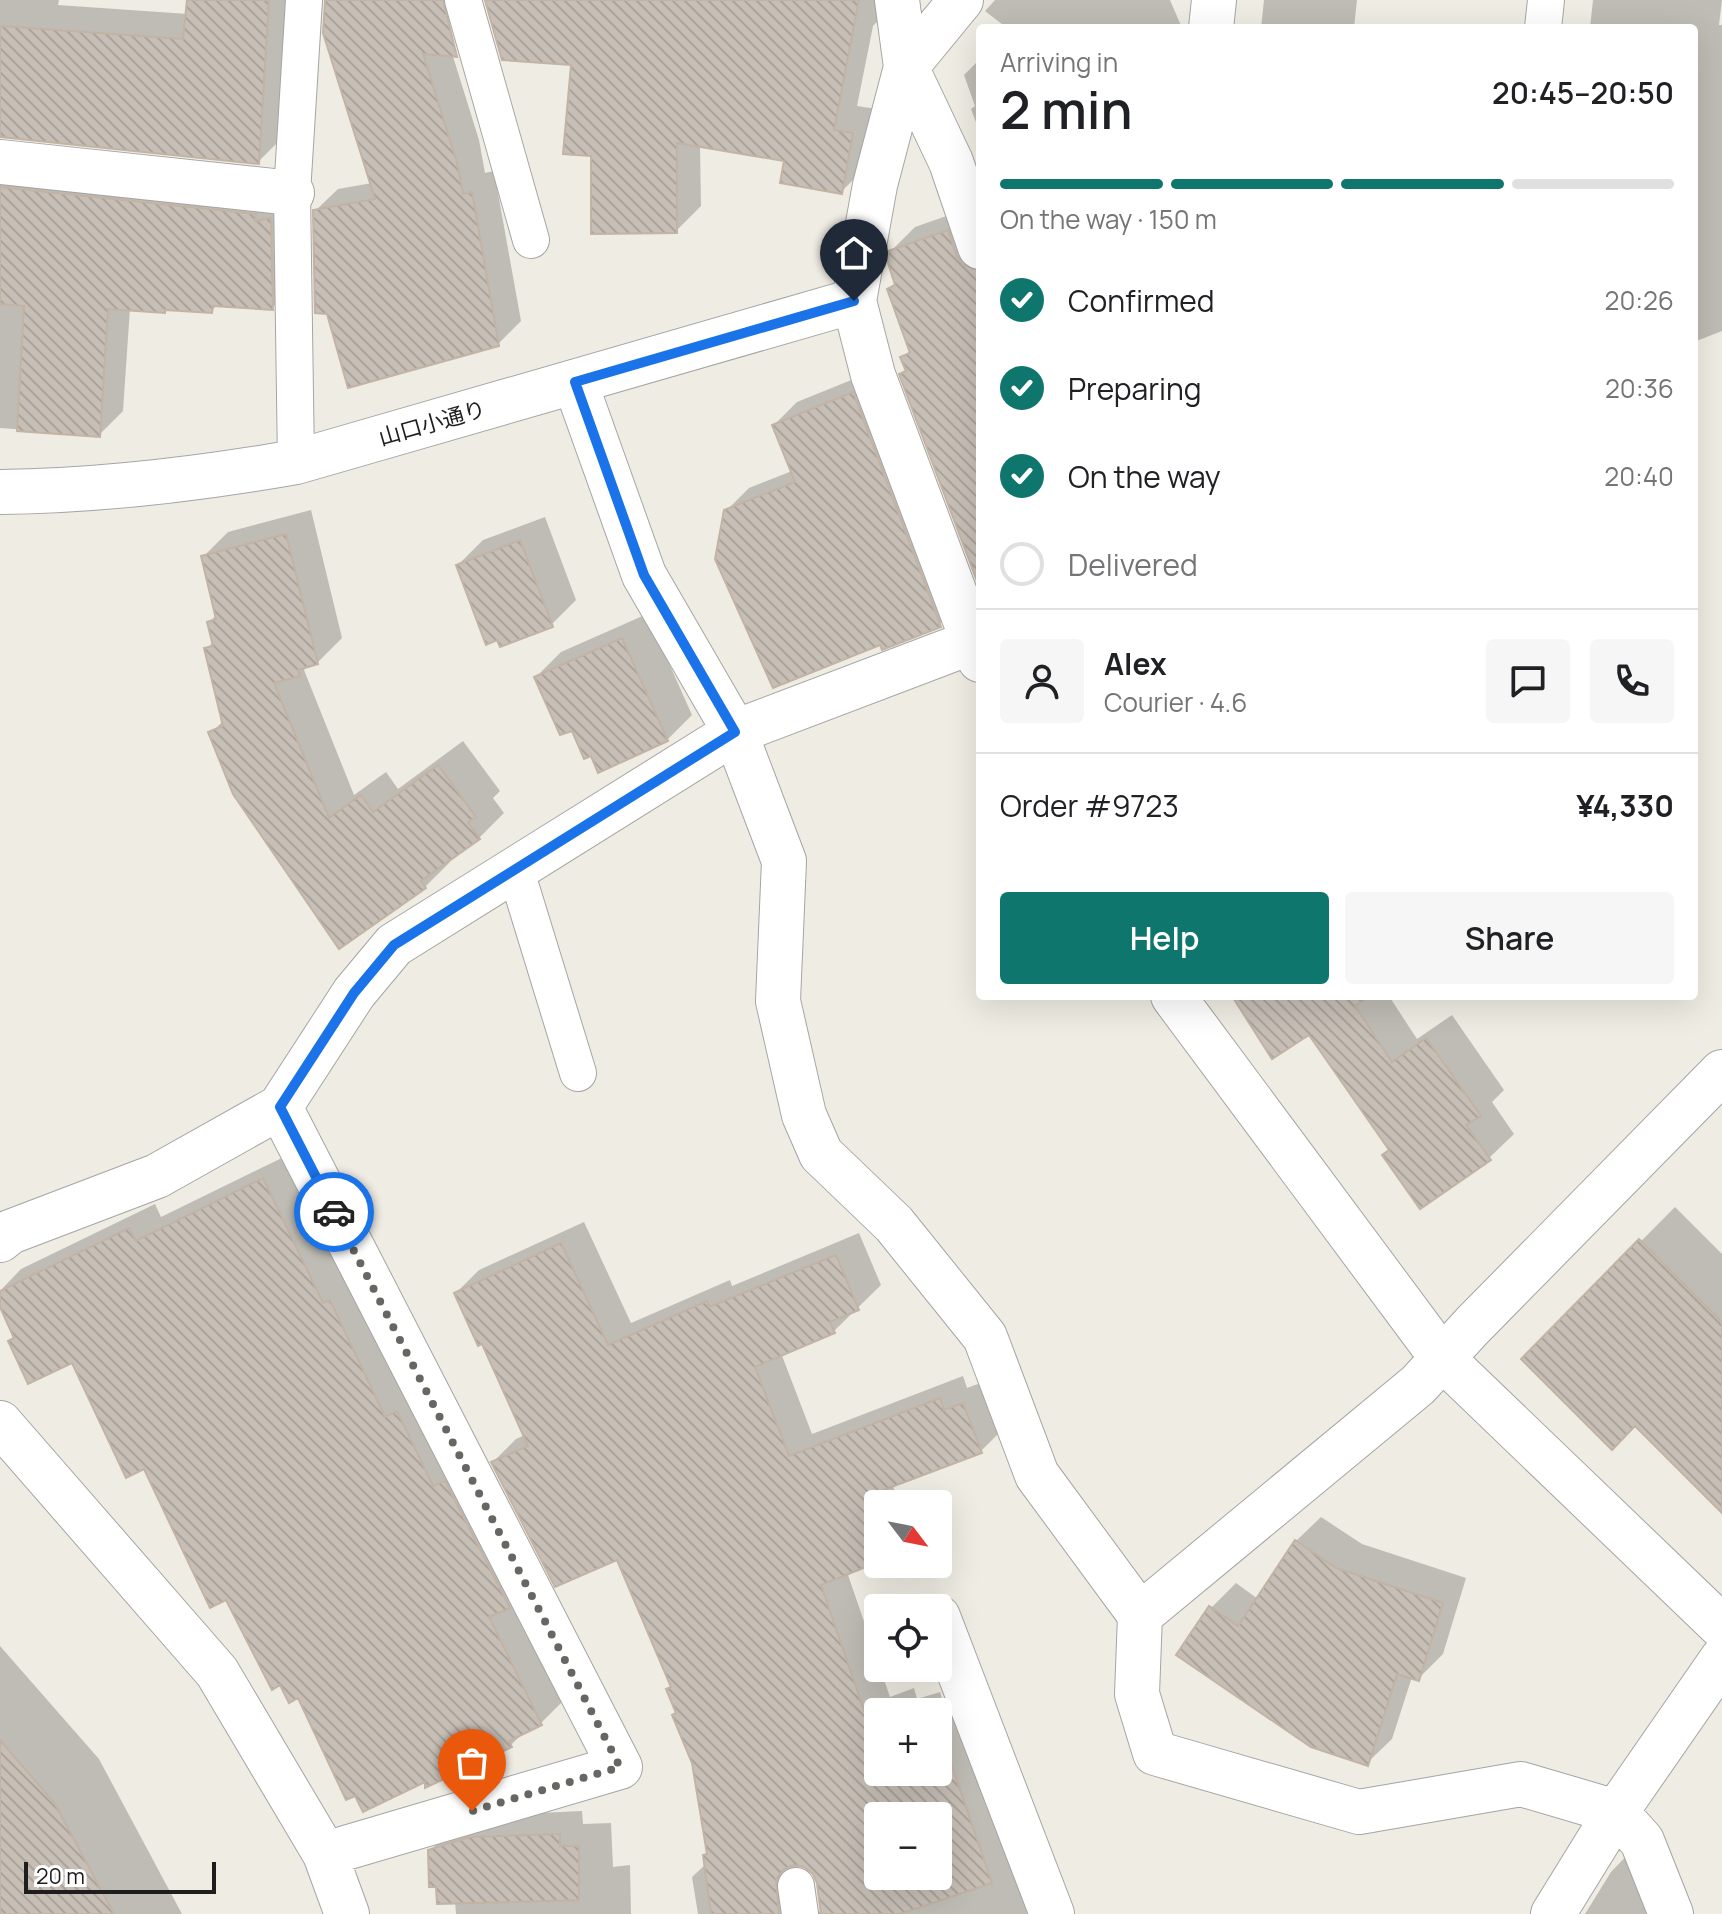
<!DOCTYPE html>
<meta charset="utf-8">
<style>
:root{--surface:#fff;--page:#f6f6f6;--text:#202124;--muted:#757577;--line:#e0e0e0;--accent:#0f766e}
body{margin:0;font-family:Manrope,"Noto Sans JP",sans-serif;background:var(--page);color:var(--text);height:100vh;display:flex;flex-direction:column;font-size:30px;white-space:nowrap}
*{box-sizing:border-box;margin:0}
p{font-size:26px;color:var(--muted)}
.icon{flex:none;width:44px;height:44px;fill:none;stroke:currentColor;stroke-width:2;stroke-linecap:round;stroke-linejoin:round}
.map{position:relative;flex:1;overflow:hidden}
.drawer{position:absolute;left:976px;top:24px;width:722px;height:976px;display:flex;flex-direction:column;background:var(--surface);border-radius:8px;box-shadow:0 8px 32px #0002}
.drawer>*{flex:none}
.needle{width:52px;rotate:122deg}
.buttons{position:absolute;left:864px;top:1490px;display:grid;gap:16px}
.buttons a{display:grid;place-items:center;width:88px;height:88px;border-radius:8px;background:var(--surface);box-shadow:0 8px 32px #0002;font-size:40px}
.scale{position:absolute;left:24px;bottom:20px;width:192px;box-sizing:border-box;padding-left:8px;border:4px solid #1e1e1e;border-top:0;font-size:22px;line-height:28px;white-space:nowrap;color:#1e1e1e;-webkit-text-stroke:6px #fff;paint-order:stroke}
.pin{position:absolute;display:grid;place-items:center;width:68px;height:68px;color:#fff;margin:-82px -34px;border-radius:50% 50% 50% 0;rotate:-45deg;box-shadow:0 0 8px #0007}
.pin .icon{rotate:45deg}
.courier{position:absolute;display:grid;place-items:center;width:80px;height:80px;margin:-40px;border:6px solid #1a73e8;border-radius:50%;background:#fff;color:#222;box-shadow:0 2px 10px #0007}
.headline em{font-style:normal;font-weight:600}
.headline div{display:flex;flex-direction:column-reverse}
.headline{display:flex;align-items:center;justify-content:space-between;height:136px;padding:0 24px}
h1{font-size:52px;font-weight:600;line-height:60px}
.bar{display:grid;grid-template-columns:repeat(4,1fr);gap:12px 8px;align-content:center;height:96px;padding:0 24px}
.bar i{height:10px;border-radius:6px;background:var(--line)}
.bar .on{background:var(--accent)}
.bar p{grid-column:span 4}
.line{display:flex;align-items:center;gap:20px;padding:0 24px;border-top:2px solid var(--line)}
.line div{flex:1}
.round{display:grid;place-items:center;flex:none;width:84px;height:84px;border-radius:8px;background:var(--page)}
ol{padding:0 24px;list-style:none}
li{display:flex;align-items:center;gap:24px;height:88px}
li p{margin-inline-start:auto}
li .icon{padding:8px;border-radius:50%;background:var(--accent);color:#fff;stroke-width:4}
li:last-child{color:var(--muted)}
li i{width:44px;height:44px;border:4px solid var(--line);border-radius:50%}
.primary-button{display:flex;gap:16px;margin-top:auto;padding:16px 24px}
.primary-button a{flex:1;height:92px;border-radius:8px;background:var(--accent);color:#fff;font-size:32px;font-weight:600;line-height:92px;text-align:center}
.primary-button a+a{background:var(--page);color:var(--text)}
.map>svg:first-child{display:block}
</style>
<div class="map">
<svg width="1722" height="1914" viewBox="0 0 1722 1914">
<defs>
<pattern id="building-back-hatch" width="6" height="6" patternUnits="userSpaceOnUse" patternTransform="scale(2)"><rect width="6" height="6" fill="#c7bfb6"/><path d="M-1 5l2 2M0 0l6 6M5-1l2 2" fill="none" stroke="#aaa49c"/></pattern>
</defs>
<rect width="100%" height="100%" fill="#efece3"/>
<path fill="#0003" fill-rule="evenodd" d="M0 0H59L58 5 188 14 189 0H291L282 138 258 162 0 136Z
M325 0H439L446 34 479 140 485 173 494 171 521 321 498 344 315 211 338 189 372 183Z
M507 0H893V6L873 26 857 106 877 109 866 167 841 192 786 160 700 145 701 206 676 231 593 155 573 63Z
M995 0H1170L1182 28H1007L985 11Z
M1264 0H1357L1354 28H1261Z
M1593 0H1722L1719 25H1722V331L1694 342V28H1590Z
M980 59V133L971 109 975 106 964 75Z
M0 144 279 191 296 284 272 308 218 304 211 311 130 308 123 411 99 435 0 428Z
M972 207 980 230V568L901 374 907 369 903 357 911 350 889 290 896 282 890 252 915 227Z
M876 370 961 603 938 626 726 511 749 488 792 471 774 425 797 402Z
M311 510 342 638 317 663 308 665 304 670 354 795 386 772 398 789 463 741 500 791 493 798 504 813 479 838 448 860 450 862 425 887 339 946 211 733 224 720 207 649 214 641 210 622 217 614 203 557 228 532Z
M545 517 576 600 551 625 458 565 483 540Z
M647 614 692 715 667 740 592 753 536 677 561 652Z
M1234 996H1389L1417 1039 1452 1015 1504 1090 1492 1102 1514 1134 1489 1158 1391 1149 1309 1033Z
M288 1155 566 1698 541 1723 526 1730 511 1745 427 1779 281 1683 145 1467 72 1361 16 1336 0 1302V1291L21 1269 155 1204 161 1217Z
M1675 1207 1722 1254V1510L1635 1424 1524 1359Z
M584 1222 631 1323 730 1280 732 1286 859 1233 881 1285 833 1332 781 1353 812 1434 963 1376 967 1388 986 1381 1004 1428 981 1451 892 1484 900 1504H878V1560L847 1572 890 1697 914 1688 917 1699 940 1692 946 1712 953 1709 1012 1861 1028 1914H698L692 1877 706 1864 705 1856 708 1852 694 1763 674 1715 678 1711 669 1689 673 1685 618 1557 493 1462 516 1439 525 1435 483 1341 456 1293 479 1270ZM878 1712H938V1772H878ZM878 1816H938V1876H878ZM797 1864 814 1871 819 1882 823 1912 816 1911 802 1893Z
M1321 1517 1362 1544 1466 1578 1443 1654 1418 1679 1412 1677 1392 1739 1367 1763 1211 1608 1236 1583 1258 1599 1296 1541Z
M0 1646 99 1759 182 1914H0Z
M582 1811 583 1824 611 1823 613 1867 630 1865 631 1914H456L455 1901 430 1851 453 1827 495 1815Z
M1634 1848 1663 1914H1585L1611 1872Z"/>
<path fill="url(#building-back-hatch)" stroke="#c2b3a4" stroke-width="2" fill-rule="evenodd" d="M187 0H269L259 164 0 137V26L183 39Z
M325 0H443L457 57 423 54 457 163 463 194 472 192 499 346 348 388 327 314 315 313 313 210 375 199 323 33Z
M485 0H859L834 130 853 133 842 194 780 183 784 161 677 143V233L591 234V156L563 154 571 65 502 60Z
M0 187 256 214 255 221 271 218 273 310 213 306 212 313 165 310V313L108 309 100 437 17 431 24 306 0 304Z
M948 230 956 255 963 265 980 271V589L899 374 906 371 900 357 910 353 887 289 895 285 887 260 888 251Z
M853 392 941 627 882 650 880 645 773 688 715 559 724 510 795 482 772 425Z
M286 534 318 664 298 670 300 676 274 683 329 818 361 795 373 812 438 765 476 817 468 822 480 839 421 881 426 888 339 949 233 794 208 732 223 726 204 648 213 646 207 622 216 619 201 556Z
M520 540 553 627 500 647 497 640 486 645 456 565Z
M622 638 668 741 598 773 591 756 584 759 572 731 560 735 534 677Z
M1232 996H1370L1355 1006 1392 1062 1426 1038 1481 1116 1466 1125 1491 1160 1420 1209 1382 1155 1389 1150 1309 1035 1272 1059Z
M263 1178 323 1303 330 1300 385 1417 397 1411 433 1486 445 1481 510 1608 489 1617 542 1725 509 1741 512 1747 425 1788V1782L363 1812 355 1796 346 1800 298 1698 289 1703 280 1685 272 1690 226 1600 210 1608 144 1469 126 1478 72 1363 28 1384 8 1341 14 1338 0 1307V1291L129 1228 136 1241Z
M1639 1239 1722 1322V1513L1635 1426 1612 1450 1521 1359Z
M561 1243 608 1345 707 1301 709 1307 836 1255 859 1310 830 1322 835 1333 755 1367 789 1456 940 1398 944 1410 963 1403 982 1453 878 1492V1562L821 1585 867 1719 878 1715V1772H938V1742L943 1740 992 1883 900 1914H821L817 1883 813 1874 804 1867 794 1865 784 1869 776 1879 779 1914H711L703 1855 707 1854 692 1763 672 1715 676 1713 666 1689 671 1687 617 1560 555 1587 491 1462 528 1446 482 1344 478 1346 454 1293ZM878 1816H938V1876H878Z
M1295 1540 1336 1568 1443 1603 1419 1681 1397 1674 1368 1766 1311 1747 1176 1655 1209 1606 1238 1626Z
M0 1740 55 1804 114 1914H0Z
M560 1834V1846H579V1900L437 1904 436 1887H429L428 1850 470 1837Z"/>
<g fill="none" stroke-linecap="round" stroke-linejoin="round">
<g stroke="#a5a5a5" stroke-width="38">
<path id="service" d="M463 0 531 240
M1543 28 1546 0
M296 462 292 193 304 0
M515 868 578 1073
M796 1886 800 1914"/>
</g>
<g stroke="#a5a5a5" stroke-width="46">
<path id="minor" d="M897 0 906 67 951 162 980 247
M961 0 906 67 875 185 854 301 873 375 980 660
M1211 28 1214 0
M0 162 292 193
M575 382 644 575 735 732 784 861 778 1001 804 1115 821 1154 894 1224 985 1337 1037 1475 1140 1615 1137 1694 1155 1753 1359 1812 1521 1784 1616 1812 1642 1841 1671 1914
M1173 996 1442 1358 1722 1627
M280 1107 620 1767 325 1854
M0 1240 10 1232 157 1176 280 1107 354 993 394 945 735 732 972 642
M0 1423 217 1672 325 1854 347 1914
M1140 1615 1418 1385 1473 1325 1722 1072
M938 1617 1052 1914
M1553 1914 1616 1812 1722 1659"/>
</g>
<g stroke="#a5a5a5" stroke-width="46">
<path id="tertiary" d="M0 492C99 491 198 479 296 462L854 301"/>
</g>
<use href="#service" stroke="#fff" stroke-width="36"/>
<use href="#minor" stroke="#fff" stroke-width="44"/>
<use href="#tertiary" stroke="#fff" stroke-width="44"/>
</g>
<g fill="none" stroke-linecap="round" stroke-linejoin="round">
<path stroke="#676663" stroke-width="8" stroke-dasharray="0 14.4" d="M334 1212 620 1767 472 1811"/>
<path stroke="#1a73e8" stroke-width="10" d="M334 1212 280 1107 354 993 394 945 735 732 644 575 575 382 854 301"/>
</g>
<g text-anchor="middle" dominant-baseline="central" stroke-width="7" stroke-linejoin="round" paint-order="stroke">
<g font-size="22" fill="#1e1e1e" stroke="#fff">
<text transform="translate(432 423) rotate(-16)">山口小通り</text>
</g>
</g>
</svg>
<div class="buttons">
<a><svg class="needle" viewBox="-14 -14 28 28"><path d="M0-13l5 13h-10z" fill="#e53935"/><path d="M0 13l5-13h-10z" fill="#757577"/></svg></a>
<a><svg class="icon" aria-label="locate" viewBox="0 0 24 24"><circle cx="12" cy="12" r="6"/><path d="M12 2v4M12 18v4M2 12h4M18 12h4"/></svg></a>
<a>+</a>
<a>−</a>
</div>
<div class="scale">20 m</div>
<div class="pin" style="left:472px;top:1811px;background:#ea580c"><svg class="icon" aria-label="bag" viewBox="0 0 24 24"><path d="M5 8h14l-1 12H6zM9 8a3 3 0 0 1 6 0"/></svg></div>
<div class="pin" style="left:854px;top:301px;background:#1f2937"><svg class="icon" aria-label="home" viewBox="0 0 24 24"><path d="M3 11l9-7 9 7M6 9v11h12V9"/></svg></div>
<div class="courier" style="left:334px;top:1212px"><svg class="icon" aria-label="car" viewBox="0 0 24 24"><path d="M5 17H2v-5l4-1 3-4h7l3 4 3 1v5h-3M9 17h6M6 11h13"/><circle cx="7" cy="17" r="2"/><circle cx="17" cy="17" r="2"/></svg></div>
<section class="drawer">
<div class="headline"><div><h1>2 min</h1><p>Arriving in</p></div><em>20:45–20:50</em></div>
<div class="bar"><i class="on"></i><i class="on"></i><i class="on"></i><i></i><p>On the way · 150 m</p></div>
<ol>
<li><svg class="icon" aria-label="check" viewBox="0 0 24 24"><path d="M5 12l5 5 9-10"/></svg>Confirmed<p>20:26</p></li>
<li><svg class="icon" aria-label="check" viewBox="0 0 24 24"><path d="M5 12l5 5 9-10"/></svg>Preparing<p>20:36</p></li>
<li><svg class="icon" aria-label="check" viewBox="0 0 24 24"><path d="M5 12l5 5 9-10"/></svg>On the way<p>20:40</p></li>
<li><i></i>Delivered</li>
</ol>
<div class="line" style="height:144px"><a class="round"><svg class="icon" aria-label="person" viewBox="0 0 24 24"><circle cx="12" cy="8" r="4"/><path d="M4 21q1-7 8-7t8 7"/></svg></a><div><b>Alex</b><p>Courier · 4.6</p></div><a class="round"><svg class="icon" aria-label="chat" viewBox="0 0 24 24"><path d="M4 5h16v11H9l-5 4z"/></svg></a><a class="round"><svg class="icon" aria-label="phone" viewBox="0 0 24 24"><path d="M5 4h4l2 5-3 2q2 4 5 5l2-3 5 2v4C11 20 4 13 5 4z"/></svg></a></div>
<div class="line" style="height:104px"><div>Order #9723</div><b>¥4,330</b></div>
<div class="primary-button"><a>Help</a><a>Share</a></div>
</section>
</div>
